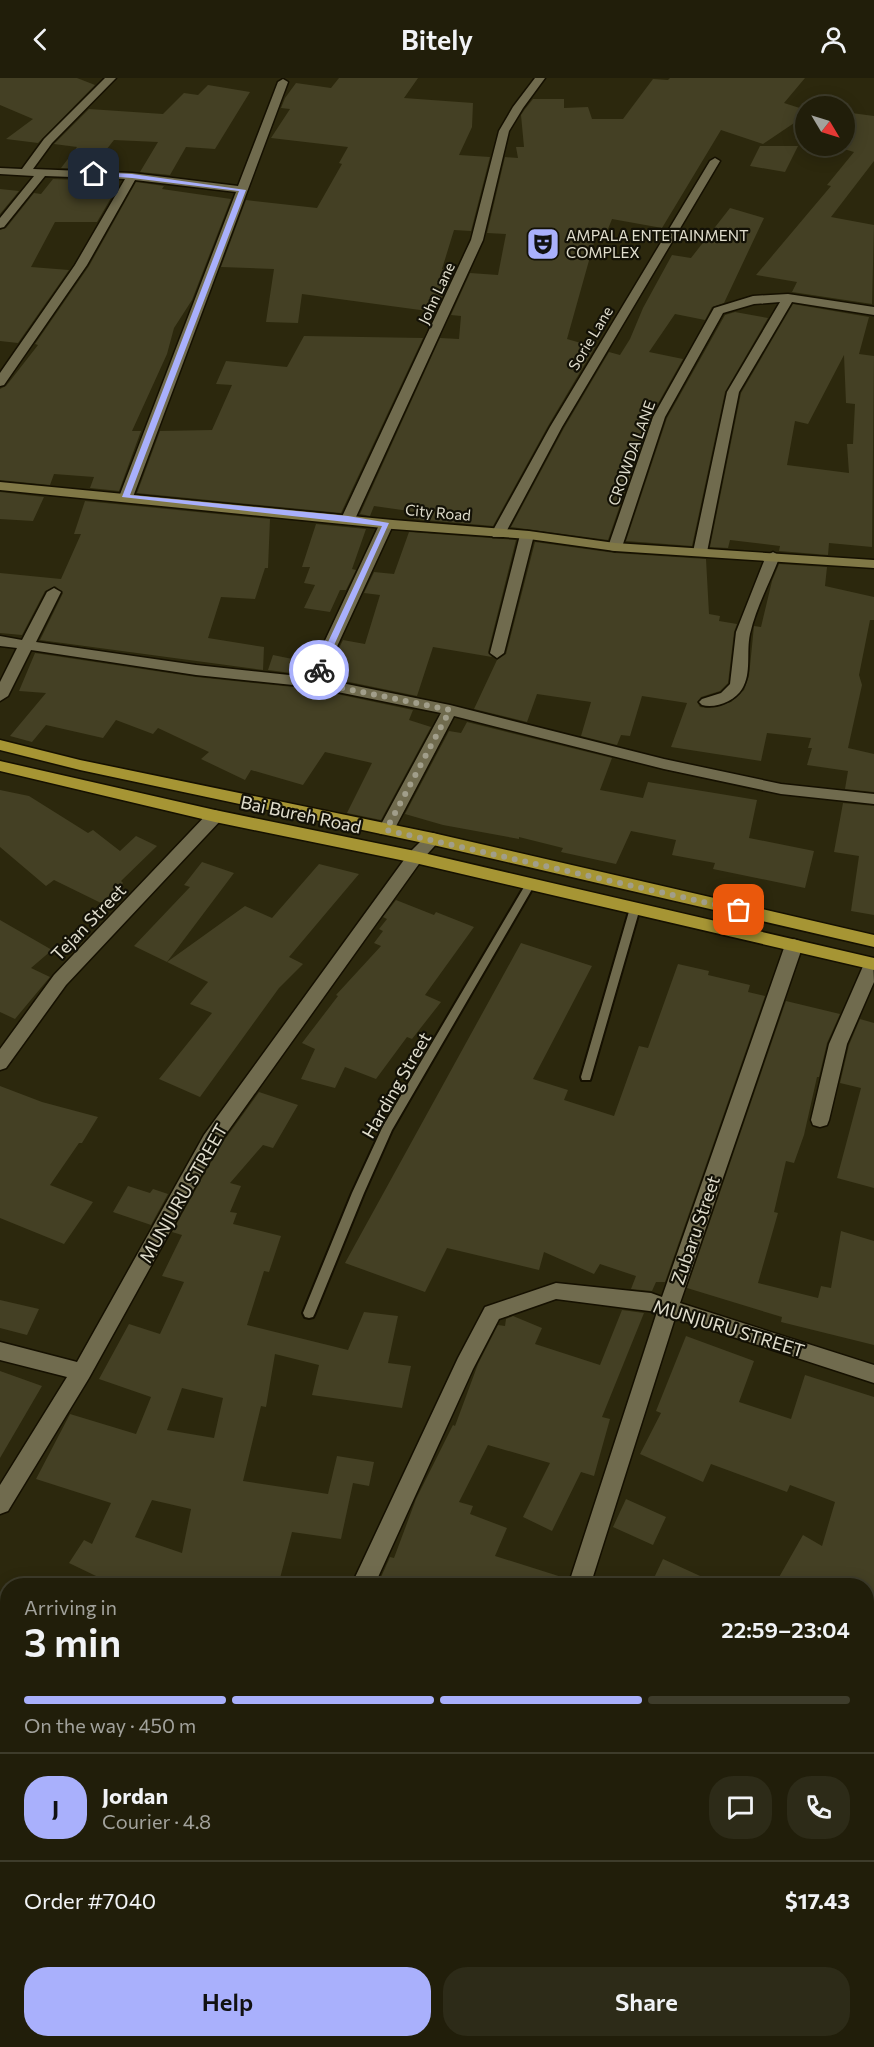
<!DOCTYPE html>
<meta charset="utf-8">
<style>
:root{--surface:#211e0a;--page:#2d2b18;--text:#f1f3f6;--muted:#a2a29c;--line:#3e3c2b;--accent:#a9b0fc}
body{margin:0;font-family:Commissioner,sans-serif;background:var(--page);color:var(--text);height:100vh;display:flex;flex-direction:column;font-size:22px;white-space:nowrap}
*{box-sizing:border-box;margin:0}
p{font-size:20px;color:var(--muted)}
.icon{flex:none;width:33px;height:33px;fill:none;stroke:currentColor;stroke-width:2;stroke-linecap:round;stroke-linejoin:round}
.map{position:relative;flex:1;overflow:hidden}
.side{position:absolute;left:0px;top:1500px;width:874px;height:470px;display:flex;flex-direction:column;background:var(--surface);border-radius:24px 24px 0 0;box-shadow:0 3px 15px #0003,0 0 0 2px var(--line)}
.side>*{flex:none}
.needle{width:39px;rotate:128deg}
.buttons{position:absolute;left:795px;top:18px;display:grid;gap:12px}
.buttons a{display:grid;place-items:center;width:60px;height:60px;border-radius:50%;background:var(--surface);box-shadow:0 3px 15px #0003,0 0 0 2px var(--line);font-size:30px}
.pin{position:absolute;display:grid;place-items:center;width:51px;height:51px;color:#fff;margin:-26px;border-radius:12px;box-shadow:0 3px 9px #0006}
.courier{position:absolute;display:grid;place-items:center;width:60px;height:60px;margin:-30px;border:4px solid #a9b0fc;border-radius:50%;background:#fff;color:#222;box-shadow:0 2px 8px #0007}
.headline em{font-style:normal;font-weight:600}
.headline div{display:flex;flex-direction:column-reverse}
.headline{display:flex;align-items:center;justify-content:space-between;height:102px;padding:0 24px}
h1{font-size:39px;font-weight:600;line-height:45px}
.bar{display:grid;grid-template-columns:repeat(4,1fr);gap:9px 6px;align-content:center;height:72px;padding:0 24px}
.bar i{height:8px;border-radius:4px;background:var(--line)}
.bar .active{background:var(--accent)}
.bar p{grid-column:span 4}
.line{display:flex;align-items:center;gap:15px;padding:0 24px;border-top:2px solid var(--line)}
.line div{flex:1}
.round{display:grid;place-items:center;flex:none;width:63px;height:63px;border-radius:24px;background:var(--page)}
.primary-button{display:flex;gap:12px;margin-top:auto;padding:12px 24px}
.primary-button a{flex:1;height:69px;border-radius:24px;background:var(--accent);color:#111;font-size:24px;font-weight:600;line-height:69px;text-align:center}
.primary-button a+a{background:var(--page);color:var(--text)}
header{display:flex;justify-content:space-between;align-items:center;height:78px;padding:0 24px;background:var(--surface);font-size:27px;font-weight:600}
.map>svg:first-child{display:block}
</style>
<header><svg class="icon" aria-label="back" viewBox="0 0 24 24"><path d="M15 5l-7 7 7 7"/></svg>Bitely<svg class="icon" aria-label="person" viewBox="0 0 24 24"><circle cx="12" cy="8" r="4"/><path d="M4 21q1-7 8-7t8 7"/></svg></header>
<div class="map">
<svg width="874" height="1969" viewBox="0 0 874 1969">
<rect width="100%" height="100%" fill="#2c280d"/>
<path fill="#444024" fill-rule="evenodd" d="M0 0H77L95 7 38 65 6 61 33 41 0 27Z
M339 0H418L404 20 473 25 472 49 459 77 490 79 471 153 454 152 442 191 454 194 435 234 302 216 298 245 266 244 274 191 221 189 246 122 317 130 342 86 339 85 348 69 271 60 290 31 281 30 285 20 296 5 331 10Z
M670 0H805L784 25 806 32V37L763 66 721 52 662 150 612 141 606 156 597 154 567 261 595 269 548 348 493 448 414 441 416 434 374 428 370 438 360 436 440 260 459 261 461 238 451 237 470 195 498 197 506 156 487 155 505 79 518 80 516 69H524L521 37 525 31 533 21H564V30L588 29 592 41H623L653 1 668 2Z
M208 7 250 14 215 71 186 69 170 97 140 94 158 64 114 62 91 91 61 90 77 69 54 66 89 31 163 36 184 15 198 17Z
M844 34 874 38V83L831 139 874 147 872 226 792 214 797 204 756 197 831 108 827 107 854 74 844 71Z
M760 68H798L785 94 750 88Z
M53 101 82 102 78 107 118 108 97 144H55L31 189 69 192 18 265 0 263V152L6 150 34 115 41 116Z
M136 104 164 108 162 111 231 121 192 222 174 250 167 276 132 353H141L119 413 90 410 94 399 54 396 50 407 0 402V311L6 308 38 267 35 266 89 188Z
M0 111 19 113 0 136Z
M730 130 764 140 724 225 712 229 705 242 675 236 649 274 683 281 651 338 608 462 511 449 564 350 609 274 620 277 630 261 643 230 672 177 691 180Z
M793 226 869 239 859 276 874 278 872 469 829 465 828 477 779 473 780 468 730 462 728 470 710 469 741 315ZM844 277 846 325 855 326 853 366H847L849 395 787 387 795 343 808 346Z
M735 234 768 240 725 314 692 468 626 463 667 340 725 237Z
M304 258 423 260 341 435 137 415 160 353 212 352 232 307 216 306 226 283 287 289Z
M0 414 44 419 33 443 0 441Z
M85 423 270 441 268 490H265L255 521 221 519 208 560 264 569 263 592 40 562 63 515 55 508 45 513 22 557 0 555V495L61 501 81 456H74Z
M316 446 366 451 352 491 356 492 346 512H340L330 534 304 530 315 507 304 505 310 489H302Z
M409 454 516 462 488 574 492 579 433 569 417 618 325 599 343 562 365 566 380 517 364 515 374 494 394 496Z
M535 464 615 475 706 481 709 536 720 538 719 543 737 546 734 554 728 605 720 613 701 619 697 624 700 629 707 630 731 624 744 612 749 598 754 548 761 549 772 503 779 486 827 489 825 508 874 519V542H870L859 597 862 607 848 670 874 676V714L845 711 848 693 807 687 812 670H808L811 660 767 655 761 683 671 669 687 625 642 618 630 658 621 657 617 667 581 658 591 624 537 616 527 644 474 631 497 582 506 576Z
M35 575 196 599 313 611 413 632 409 642 431 649 381 742 347 735 372 685 325 674 303 707 251 692 245 702 201 681 209 674 158 650 153 656 116 642 103 660 46 647 32 664 10 658 46 615 19 613Z
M273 577 312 585 307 597 268 592Z
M467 644 612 680 600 712 643 720 648 704 757 722 749 760 814 773 805 810 713 791 715 785 672 777 676 762 631 753 616 786 561 774 563 770 519 759V761L443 747 405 736 449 653 461 655Z
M0 712 29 718 88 755 93 752 120 773 136 758 157 768 121 803 123 805 101 825 54 802 46 808 0 769Z
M843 725 874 728V837L851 833 859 778 834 774Z
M202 784 234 795 167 884 134 868 190 809 184 807Z
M319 786 359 796 289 879 303 886 279 910 200 1019 159 1001 212 935 190 926 208 904 167 884 245 828 272 840Z
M396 822 434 837 436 834 474 849 425 917 441 924 412 961 407 959 376 1001 345 989 335 1010 301 1001 315 971 302 965 338 918 336 917 381 868 374 865 383 853 379 851 387 841 383 839Z
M0 842 52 872 31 890 50 899 15 941 0 934Z
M521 865 592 888 533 1001 568 1012 564 1022 614 1038 639 968 648 970 678 886 709 893 708 897 750 907 748 914 765 918 665 1204H656L652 1213 631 1211 636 1198 600 1186 594 1196 544 1174 539 1192 447 1170 425 1214 345 1185Z
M786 923 840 936 827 965 819 999H817L804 1057 794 1085 786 1083 774 1134 778 1135 758 1205 818 1220 821 1208 831 1210 841 1153 874 1163V1267L781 1244 782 1239 687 1210Z
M860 941 874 945V1110L837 1100 861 1010 840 1005 849 967Z
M0 1008 42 1024 98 1039 82 1065H79L50 1107 93 1124 64 1166 0 1140Z
M259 1014 298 1027 273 1070 263 1067 230 1105 241 1108 230 1134 237 1135 233 1146 281 1158 269 1194 264 1193 247 1247 348 1272 364 1234 398 1238 388 1285 411 1288 402 1330 312 1317 319 1287 275 1276 266 1329 261 1328 243 1403 328 1416 337 1378 374 1384 369 1408 353 1405 341 1461 292 1454 278 1508H193L133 1502 131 1508H91L96 1498 69 1485 84 1462 92 1466 111 1425 36 1401 70 1336 136 1356 151 1319 99 1301 129 1246 160 1256 184 1204 162 1198 182 1157 172 1154 220 1068ZM182 1310 223 1320 214 1360 167 1352ZM152 1422 191 1431 182 1475 135 1459Z
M128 1108 150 1115 153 1111 168 1116 151 1147 113 1134Z
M0 1222 39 1231 27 1257 0 1250Z
M622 1232 644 1235 602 1339 610 1341 594 1398 581 1394 552 1453 523 1439 550 1385 488 1367 459 1424 473 1428 470 1436 507 1450 495 1478 568 1501 566 1508H377L390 1479 394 1480 416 1421 453 1347 455 1348 478 1286 498 1247 505 1248 506 1241 513 1238 542 1250 535 1266 600 1287Z
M686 1258 754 1283 739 1324 791 1341 805 1297 874 1319V1517L867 1514V1508H774L803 1457 822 1468 835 1424 790 1407 787 1414 711 1386 703 1404 640 1376 661 1335 656 1333Z
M0 1293 42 1308 0 1380Z
M626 1421 666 1439 653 1467 613 1449Z
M663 1481 722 1508H671L654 1500Z"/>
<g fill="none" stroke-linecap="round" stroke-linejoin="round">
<g stroke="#151000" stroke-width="4">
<path id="lane" d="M530 803 535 806 392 1052 364 1115 315 1235 313 1239 309 1240 305 1239 303 1235 352 1115 383 1048 527 804Z
M635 826 640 830 591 999 590 1002H582L581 999 630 830Z"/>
</g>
<g stroke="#151000" stroke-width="3">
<path id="street" d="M105 0H116L52 65 33 91 132 95 238 108 278 4 283 1 288 4 133 419 126 423 119 419 236 114 135 102 87 187 4 307 0 308V295L75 187 125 101 45 98 4 149 0 150V140L34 98 0 96V90L22 91 44 61Z
M535 0H545L523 30 509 53 483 162 355 441 348 445 343 444 341 441 471 162 499 53 513 29Z
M715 80 720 83 562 349 505 456 503 459H493L491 456 550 349 710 83Z
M788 216 874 229V237L792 224 739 314 707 474 700 478 693 474 727 314 780 224 754 226 723 235 665 339 622 469 615 473 610 472 608 469 653 339 714 230 753 218Z
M386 443 393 447 322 601 450 627 664 681 781 706 874 716V726L781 716 664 691 454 638 394 752 392 756H380L378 752 441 635 313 609 196 597 31 572 8 618 0 623V604L17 570 0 568V558L22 562 47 514 54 510 61 514 36 564 196 587 308 599 379 447Z
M527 453 534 457 504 575 497 580 490 575 520 457Z
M773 474 780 478C770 504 756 529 750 556 746 574 752 595 742 611 735 623 715 631 702 627L699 624 702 621 721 615 730 606 736 554 766 478Z
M215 732 221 734 223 738 221 742 66 907 6 990 0 992V971L54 897 209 734Z
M433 755 439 757 441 761 421 783 218 1067 89 1300 8 1433 0 1436V1407L67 1299 0 1282V1264L77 1284 204 1057 409 775 427 757Z
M794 861 800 863 803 867 680 1225 874 1287V1305L675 1240 590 1508H568L657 1234 556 1221 499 1241 473 1291 374 1508H351L458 1280 485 1229 556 1205 651 1215 662 1219 785 867 788 863Z
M873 880 874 904 847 966 829 1042 827 1047 820 1049 813 1047 811 1042 829 966 864 886 867 881Z
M0 1639 8 1642V1669L0 1666Z
M867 1794 874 1796V1820L867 1818Z
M874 1844V1885L867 1888V1846Z
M292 1962H326L329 1969H295Z
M823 1962H849L846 1969H820Z"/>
</g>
<g stroke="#151000" stroke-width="3">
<path id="secondary" d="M0 404 393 442 529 453 615 465 874 482V490L615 473 529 461 393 451 0 412Z"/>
</g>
<g stroke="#151000" stroke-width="3">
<path id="highway" d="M0 662 80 682 433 755 874 857V869L433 767 80 692 0 672Z
M0 683 215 732 415 773 874 880V892L415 785 215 744 0 693Z"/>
</g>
<use href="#lane" fill="#706b4e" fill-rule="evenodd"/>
<use href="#street" fill="#706b4e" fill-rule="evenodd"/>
<use href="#secondary" fill="#807846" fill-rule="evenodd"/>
<use href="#highway" fill="#a69534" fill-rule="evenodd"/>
</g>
<path fill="#a9b0fc" d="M94 94 132 96 246 112 130 417 348 438 389 445 322 594 315 592 382 448 122 419 239 113 132 100 92 97Z"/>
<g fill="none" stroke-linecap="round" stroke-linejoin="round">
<path stroke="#a19e8a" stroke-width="6" stroke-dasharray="0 10.8" d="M319 592 313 604 450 632 386 752 739 832"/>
</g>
<defs>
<g id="theatre-square" transform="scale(1.725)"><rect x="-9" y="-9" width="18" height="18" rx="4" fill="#a9b0fc" stroke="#131106"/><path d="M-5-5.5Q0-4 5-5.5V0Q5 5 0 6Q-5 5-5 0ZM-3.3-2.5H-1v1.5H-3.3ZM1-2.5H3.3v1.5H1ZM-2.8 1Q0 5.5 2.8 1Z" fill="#111"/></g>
</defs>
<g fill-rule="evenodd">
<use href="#theatre-square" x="543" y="166"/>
</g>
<g text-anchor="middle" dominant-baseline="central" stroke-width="4.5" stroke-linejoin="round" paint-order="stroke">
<g font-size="15" fill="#e0ddcd" stroke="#131106" text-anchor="start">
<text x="566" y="157">AMPALA ENTETAINMENT<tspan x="566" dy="17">COMPLEX</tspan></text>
</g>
<g font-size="15" fill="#e0ddcd" stroke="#131106">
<text transform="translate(436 215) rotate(-65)">John Lane</text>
<text transform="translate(590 260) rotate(-59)">Sorie Lane</text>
<text transform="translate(631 375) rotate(-70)">CROWDA LANE</text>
<text transform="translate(438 434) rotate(5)">City Road</text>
</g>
<g font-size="18" fill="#e0ddcd" stroke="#131106">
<text transform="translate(301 736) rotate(12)">Bai Bureh Road</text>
<text transform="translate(88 844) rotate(-46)">Tejan Street</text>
<text transform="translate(396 1007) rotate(-60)">Harding Street</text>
<text transform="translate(183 1115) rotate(-60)">MUNJURU STREET</text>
<text transform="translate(695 1152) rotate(-71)">Zubaru Street</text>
<text transform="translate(729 1250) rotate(17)">MUNJURU STREET</text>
</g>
</g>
</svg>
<div class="buttons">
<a><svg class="needle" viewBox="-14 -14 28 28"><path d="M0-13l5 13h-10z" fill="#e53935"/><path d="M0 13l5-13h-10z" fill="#a2a29c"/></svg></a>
</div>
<div class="pin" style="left:739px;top:832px;background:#ea580c"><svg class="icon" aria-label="bag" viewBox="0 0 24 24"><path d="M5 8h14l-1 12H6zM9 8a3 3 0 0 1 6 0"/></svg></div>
<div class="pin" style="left:94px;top:96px;background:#1f2937"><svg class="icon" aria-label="home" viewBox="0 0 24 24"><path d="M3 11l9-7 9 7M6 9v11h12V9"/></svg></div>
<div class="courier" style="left:319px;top:592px"><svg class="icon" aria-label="bike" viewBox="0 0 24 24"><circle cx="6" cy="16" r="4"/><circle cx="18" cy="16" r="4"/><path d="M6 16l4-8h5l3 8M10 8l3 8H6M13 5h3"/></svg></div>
<section class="side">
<div class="headline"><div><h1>3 min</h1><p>Arriving in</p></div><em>22:59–23:04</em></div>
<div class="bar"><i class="active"></i><i class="active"></i><i class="active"></i><i></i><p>On the way · 450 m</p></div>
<div class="line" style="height:108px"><b class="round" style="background:var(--accent);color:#111">J</b><div><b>Jordan</b><p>Courier · 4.8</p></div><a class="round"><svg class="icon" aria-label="chat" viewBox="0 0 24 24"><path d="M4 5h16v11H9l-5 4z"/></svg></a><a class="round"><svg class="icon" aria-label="phone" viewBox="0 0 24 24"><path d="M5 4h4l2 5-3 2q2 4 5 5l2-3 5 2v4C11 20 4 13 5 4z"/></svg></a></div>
<div class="line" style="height:78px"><div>Order #7040</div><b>$17.43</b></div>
<div class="primary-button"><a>Help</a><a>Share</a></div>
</section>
</div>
